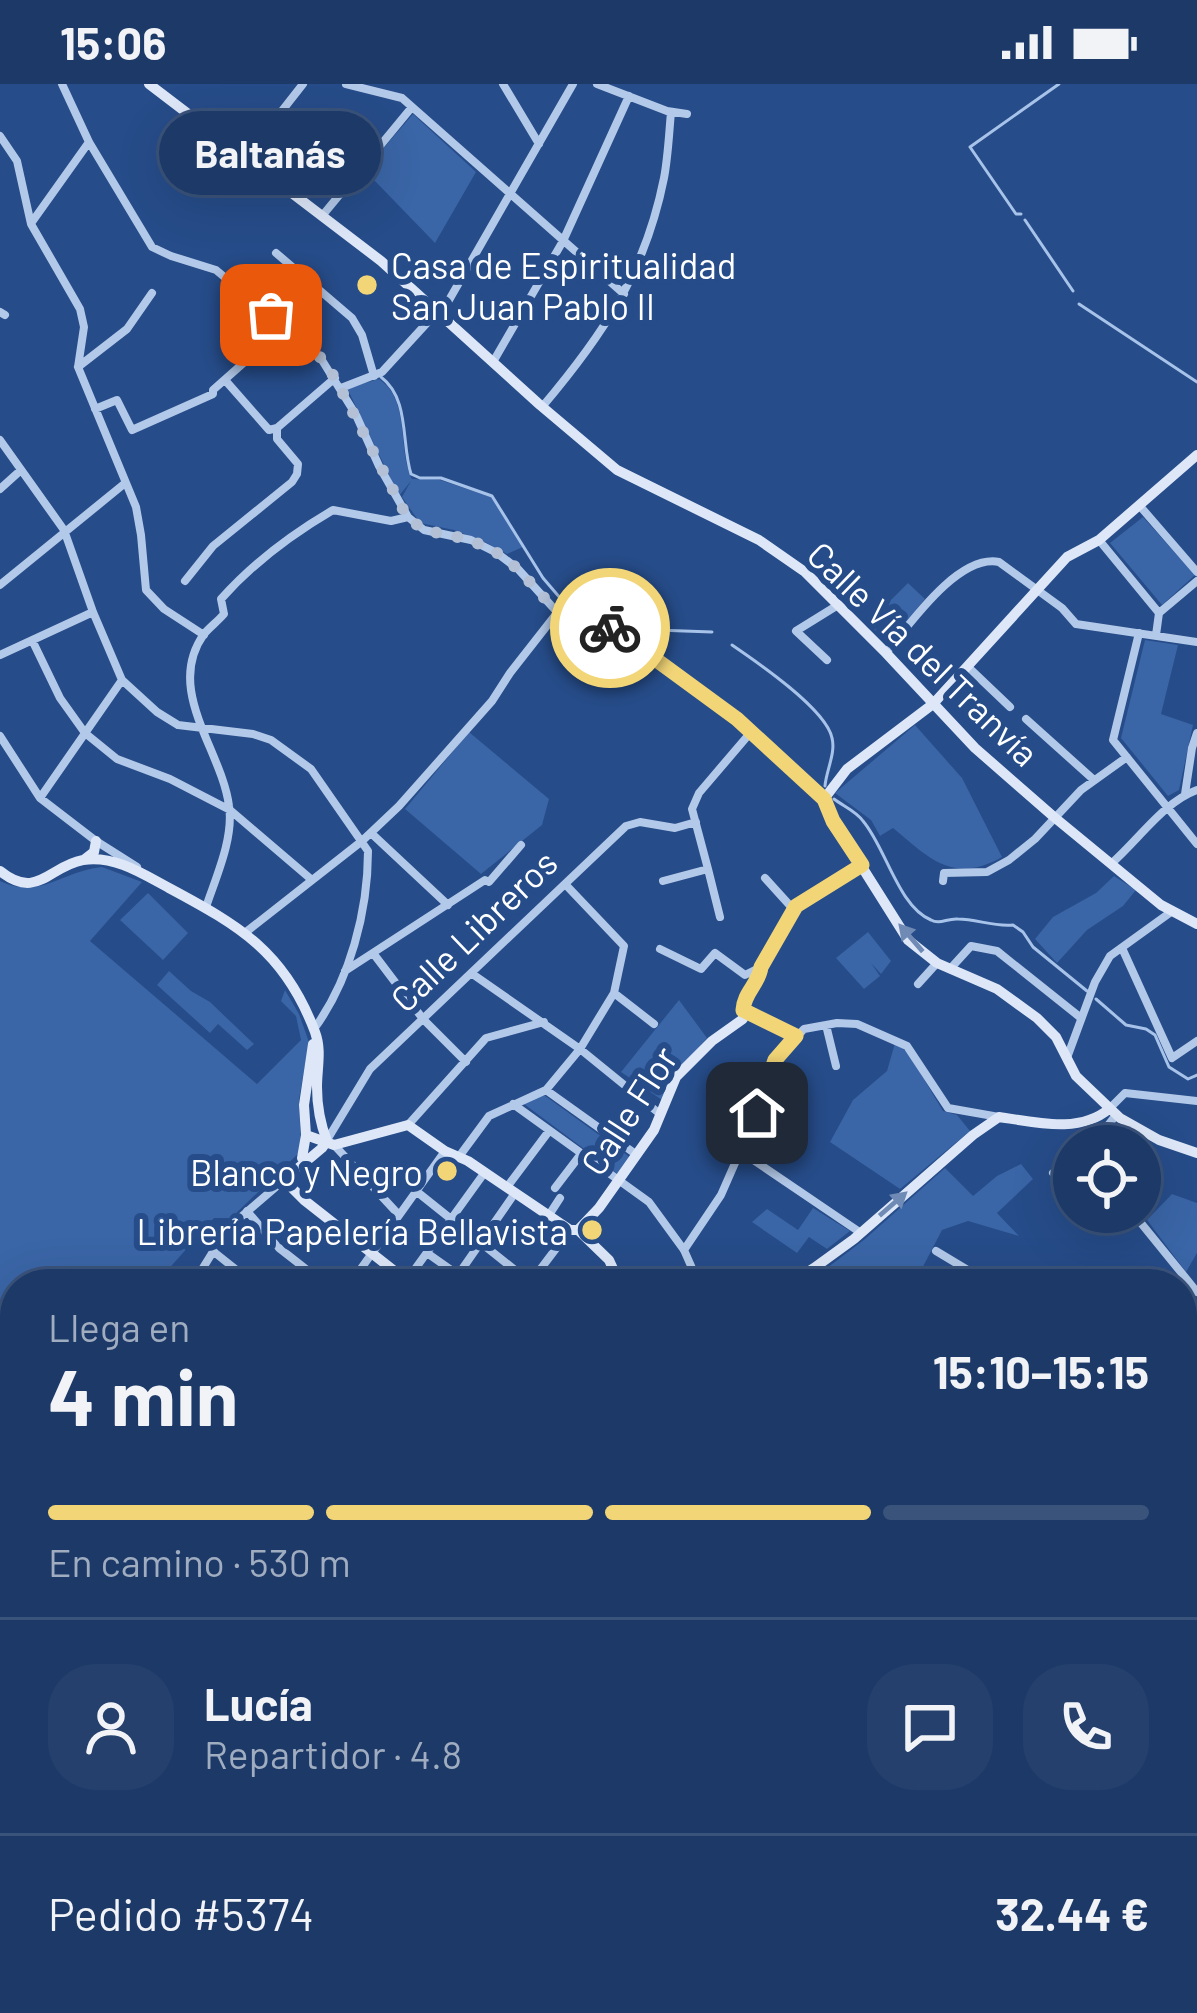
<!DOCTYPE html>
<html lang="es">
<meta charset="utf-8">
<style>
:root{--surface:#1c3967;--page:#25406d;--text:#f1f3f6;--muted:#a0acc0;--line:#3a537b;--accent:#f2d577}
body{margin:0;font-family:Barlow,sans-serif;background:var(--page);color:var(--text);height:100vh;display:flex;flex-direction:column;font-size:45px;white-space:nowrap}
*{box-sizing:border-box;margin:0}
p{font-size:39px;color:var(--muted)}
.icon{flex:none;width:66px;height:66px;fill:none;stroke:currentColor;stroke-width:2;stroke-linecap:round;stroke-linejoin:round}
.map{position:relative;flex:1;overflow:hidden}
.drawer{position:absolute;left:0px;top:1185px;width:1197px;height:744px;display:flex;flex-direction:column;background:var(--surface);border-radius:48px 48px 0 0;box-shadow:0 12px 48px #0002,0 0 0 3px var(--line)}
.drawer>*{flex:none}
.fabs{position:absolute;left:1053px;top:1041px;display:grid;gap:24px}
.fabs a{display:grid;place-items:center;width:108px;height:108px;border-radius:50%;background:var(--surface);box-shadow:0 12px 48px #0002,0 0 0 3px var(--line);font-size:60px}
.pin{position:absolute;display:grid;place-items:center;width:102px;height:102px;color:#fff;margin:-51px;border-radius:24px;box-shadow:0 6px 18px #0006}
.courier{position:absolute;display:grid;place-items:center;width:120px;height:120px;margin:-60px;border:9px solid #f2d577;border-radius:50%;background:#fff;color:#222;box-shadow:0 3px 15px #0007}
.bubble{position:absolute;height:84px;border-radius:42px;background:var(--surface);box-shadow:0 12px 48px #0002,0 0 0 3px var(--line);font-size:39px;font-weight:700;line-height:84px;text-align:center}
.overview em{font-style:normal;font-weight:700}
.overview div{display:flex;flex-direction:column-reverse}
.overview{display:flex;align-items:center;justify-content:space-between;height:204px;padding:0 48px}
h1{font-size:78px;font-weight:700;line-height:90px}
.bar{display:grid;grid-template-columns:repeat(4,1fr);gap:18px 12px;align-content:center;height:144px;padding:0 48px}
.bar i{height:15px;border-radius:9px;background:var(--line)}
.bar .active{background:var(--accent)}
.bar p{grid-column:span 4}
.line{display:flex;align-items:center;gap:30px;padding:0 48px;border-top:3px solid var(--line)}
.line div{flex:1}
.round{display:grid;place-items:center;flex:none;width:126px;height:126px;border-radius:48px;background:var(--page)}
.status{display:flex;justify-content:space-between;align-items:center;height:84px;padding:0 60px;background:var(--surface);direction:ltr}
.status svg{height:33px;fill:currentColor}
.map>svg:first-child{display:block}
</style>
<div class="status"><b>15:06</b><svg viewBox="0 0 49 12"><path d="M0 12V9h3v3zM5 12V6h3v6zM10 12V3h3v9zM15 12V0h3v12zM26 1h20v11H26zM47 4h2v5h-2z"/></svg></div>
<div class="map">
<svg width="1197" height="1929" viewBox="0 0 1197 1929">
<rect width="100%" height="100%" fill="#264c89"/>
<path fill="#3a65a6" d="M413 30 476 88 435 159 373 95 368 82Z
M379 295C411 317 397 365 412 395L440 396 491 413 523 463 507 470 487 459 454 446 420 439 402 413 411 397 399 412 347 304Z
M1143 433 1195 491 1162 521 1110 459Z
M908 499 925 515 888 559 868 539Z
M1145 556 1178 561 1161 630 1193 641 1179 706 1168 712 1121 654Z
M915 641 962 694 1002 773C953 801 929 774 893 744L880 752 871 736 835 709Z
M469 648 549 715 542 741 481 790 405 725Z
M102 783 142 798 90 857 257 1000 301 956 296 932 281 917 285 906 299 930 309 958 299 1015 301 1067 231 1134H214L165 1189 179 1200H15V1914H66L112 1922 111 1929H0V1563L13 1570 11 1523 6 1552 0 1549V797C40 816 62 787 102 783Z
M1114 792 1136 806 1123 822 1087 846 1057 879 1035 855 1053 833 1096 809Z
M148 809 188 849 163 876 120 836Z
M868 848 891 877 881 890 871 879 880 892 864 905 836 874Z
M169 887 191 907 210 918 254 960 247 966 218 940 210 949 157 901Z
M679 916 707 954C691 973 671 991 662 1016L621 988Z
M895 959 907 967 943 1027 957 1031 970 1047 900 1105 830 1058 853 1016 887 987Z
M544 1011 631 1074 619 1091 524 1020V1018Z
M1021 1080 1033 1095 997 1129 1019 1152 968 1137 942 1146 914 1200H790L823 1187 865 1155 945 1084 973 1112 997 1092Z
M1172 1110 1197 1119V1169L1186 1188 1147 1136Z
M813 1124 850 1147 827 1165 809 1153 797 1169 752 1138 767 1125 798 1146Z
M119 1914H354L331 1929H119Z
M969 1914H1115L1120 1929H962Z"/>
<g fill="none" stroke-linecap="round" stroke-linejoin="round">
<path stroke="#a7c3ea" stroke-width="3" d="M1021 130H1016L970 63 1059 0
M1025 136 1073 207
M1079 220 1197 298
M381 293C410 315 401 359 411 390L420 394H441L492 412 543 494 561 515 575 524 591 527 624 542
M628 545 712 548
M732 561C757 578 826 625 832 654 836 669 826 687 825 702
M834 715C843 722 856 727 863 737 886 764 898 822 931 836 940 841 947 834 958 835 977 835 993 843 1013 841L1023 848 1033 863 1087 907
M1096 915 1126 941 1146 945 1155 951 1169 983 1188 995 1197 991
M1044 1929 1054 1914"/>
<path stroke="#b3c9e9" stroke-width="8" d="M62 0 89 58 152 163 171 172 216 186 320 273 356 331 379 382 408 433 424 446 471 456 497 469 518 485 558 529 589 535 621 550 629 558 737 635 824 715
M346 0 402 14 624 210
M503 0 539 60
M597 0 667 27 687 30
M0 52 17 77 31 140 80 225 84 243 78 283 136 423 141 451 146 506 164 525 204 551
M245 74 303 0
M322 132 412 23
M32 138 89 58
M276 169 352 234 362 251 374 292
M0 228 5 231
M441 230 573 0
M271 231 306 193
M493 278 563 157 629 12
M78 283 127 245 152 209
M225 296 269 346 277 344
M341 304 382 288 437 228
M542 323C603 251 645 189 664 94 668 73 669 50 671 28
M95 325 117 316 132 346 213 310V306L284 243
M0 356 64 446 93 528 122 596 157 628 178 641 253 650 271 656 311 685 368 767C368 827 350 896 314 945
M0 405 21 386
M1139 421 1197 488
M1099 456 1159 529 1156 551
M185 497 213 462 292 398 297 390 298 380 277 355V344L335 294
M0 501 124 400
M1159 529 1197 497
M1139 549 1113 656 1197 760
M32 556 60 614 85 649 117 675 170 695 230 726 312 796
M886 569C910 540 958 470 999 478L1062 524 1076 540 1197 558
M0 571 93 528
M827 576 796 547 838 521
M968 583 1010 623
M1026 635 1094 696
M0 652 40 714 96 757 137 783
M1185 710 1192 664 1197 649
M40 714 122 596
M371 749 448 821
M1112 779C1139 755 1165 717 1197 706
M708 785 720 833
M765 794 794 826
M663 797 708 785 692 725 699 709 751 648
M943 797 944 789 987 788 1009 776 1035 755 1081 706 1127 673
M206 823C216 793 234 754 229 722 222 666 164 606 204 550 210 543 218 537 224 530L221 515C253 479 292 450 333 426L391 437 408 433
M246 848 362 757 399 722 492 617 510 589 557 529
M1122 864 1172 974 1197 957
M660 865 701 885 715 869 745 891 761 883
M373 869 423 935 466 978
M950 885 971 862 997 867 1081 934
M345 887 485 796 489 798 521 761
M471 889 580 965 660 1030
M918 900 937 879
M614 909 654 940
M744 926 796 953
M826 941 836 982
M1068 971 1095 898 1110 872 1171 828
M546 1006 637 1071
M513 1020 649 1118 684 1166 699 1200
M1110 1024 1125 1009 1197 1017
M408 1041 486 954 544 938
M327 1056 370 985 626 742 640 738 675 744 696 738
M335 1062 399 1131
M1092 1062 1116 1031
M740 1067 861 1149
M458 1074 489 1032 546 1006 580 965 614 909 624 862 565 800
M1053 1089 1074 1076
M507 1103 549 1047
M555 1104 581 1070
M416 1107 530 1198
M247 1127 276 1161
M1132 1128 1197 1208
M549 1131 560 1114
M279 1164 325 1200
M684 1166 721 1111 757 1029 775 976 804 945 837 939 857 940 907 962 948 1024 999 1033
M936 1167 991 1200
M214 1168 254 1200
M427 1169 471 1200
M458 1191 515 1109
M1061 1195 1062 1200
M405 1199 485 1088
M530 1199 570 1146
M193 1200 227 1145 284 1096
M350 1200 445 1067
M679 1200 696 1193
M1190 1656 1197 1639
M519 1914 528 1929
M484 1929 506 1914
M903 1929 918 1914"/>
<path stroke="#dde7f8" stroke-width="10" d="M149 0 381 177 540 321 617 386 759 456 805 488 886 569 975 664 1054 733 1161 821 1197 840
M1197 371 1099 456 1067 473 933 620 847 685 824 715 833 737 908 856 937 879 997 905 1037 934 1056 953 1076 992 1120 1034 1159 1056 1197 1069
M85 775 94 768 96 757
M0 787C37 817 49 782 83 776 115 771 143 790 169 804 240 842 285 868 315 948 322 966 317 984 317 1003 317 1022 320 1039 327 1057
M306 1051 334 1061 408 1041 445 1067 468 1077 570 1146H578L609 1176 620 1200
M327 1057 322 1064 284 1096 304 1116 411 1200
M302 1074 306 1051 304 1021 313 960
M578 1146 599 1124 654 1046 676 993 712 957 743 935 744 914 760 893 761 883 796 822 862 781
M760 1200 802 1192 814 1184 854 1155 973 1051 999 1033C1035 1038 1079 1050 1109 1025
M1182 1425 1197 1423
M1182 1734 1192 1666 1190 1656
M1182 1875 1197 1873"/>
</g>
<defs><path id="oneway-solid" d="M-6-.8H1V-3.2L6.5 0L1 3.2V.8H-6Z" transform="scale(3)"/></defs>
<g fill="#6f8ab5">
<use href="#oneway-solid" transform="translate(911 854) rotate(-131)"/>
<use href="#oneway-solid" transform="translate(893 1120) rotate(-41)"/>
</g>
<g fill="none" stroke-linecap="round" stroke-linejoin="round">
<path stroke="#b3c0d6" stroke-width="12" stroke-dasharray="0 21.6" d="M271 231 320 273 335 294 407 433 424 446 471 456 497 469 518 485 558 529 589 535 610 544"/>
<path stroke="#f2d577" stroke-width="15" d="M610 544 621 550 737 635 824 715 833 737 862 781 796 822 761 883C759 900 744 908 743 926L796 952 775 976 757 1029"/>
</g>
<g fill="#f2d577" stroke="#264c89" stroke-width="4.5">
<circle cx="367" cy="201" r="12"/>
<circle cx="447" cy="1087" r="12"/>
<circle cx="592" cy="1146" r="12"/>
</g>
<g text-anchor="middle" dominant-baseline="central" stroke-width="12" stroke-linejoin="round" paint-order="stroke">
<g font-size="36" fill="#fff" stroke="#264c89" text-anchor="end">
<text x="391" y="180" text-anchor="start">Casa de Espiritualidad<tspan x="391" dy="41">San Juan Pablo II</tspan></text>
<text x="423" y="1087">Blanco y Negro</text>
<text x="568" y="1146">Librería Papelería Bellavista</text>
</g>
<g font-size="36" fill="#fff" stroke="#264c89">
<text transform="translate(924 569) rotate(44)">Calle Vía del Tranvía</text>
<text transform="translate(473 846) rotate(-44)">Calle Libreros</text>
<text transform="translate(628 1026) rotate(-57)">Calle Flor</text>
</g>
</g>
</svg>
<div class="fabs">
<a><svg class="icon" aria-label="locate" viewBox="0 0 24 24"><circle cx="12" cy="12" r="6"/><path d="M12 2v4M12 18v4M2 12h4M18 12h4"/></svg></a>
</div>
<div class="pin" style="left:271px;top:231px;background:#ea580c"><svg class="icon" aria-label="bag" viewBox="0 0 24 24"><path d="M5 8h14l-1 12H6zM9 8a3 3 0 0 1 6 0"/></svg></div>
<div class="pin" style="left:757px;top:1029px;background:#1f2937"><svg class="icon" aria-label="home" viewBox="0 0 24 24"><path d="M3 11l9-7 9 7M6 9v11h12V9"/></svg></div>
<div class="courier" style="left:610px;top:544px"><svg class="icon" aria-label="bike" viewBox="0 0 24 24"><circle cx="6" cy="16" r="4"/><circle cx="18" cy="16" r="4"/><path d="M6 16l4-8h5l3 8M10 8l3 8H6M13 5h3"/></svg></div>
<div class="bubble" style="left:159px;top:27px;width:222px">Baltanás</div>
<section class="drawer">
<div class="overview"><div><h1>4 min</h1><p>Llega en</p></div><em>15:10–15:15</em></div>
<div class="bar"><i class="active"></i><i class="active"></i><i class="active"></i><i></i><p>En camino · 530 m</p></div>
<div class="line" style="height:216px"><a class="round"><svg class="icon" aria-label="person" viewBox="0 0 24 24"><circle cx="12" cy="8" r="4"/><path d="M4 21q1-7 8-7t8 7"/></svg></a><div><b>Lucía</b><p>Repartidor · 4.8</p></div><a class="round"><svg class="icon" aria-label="chat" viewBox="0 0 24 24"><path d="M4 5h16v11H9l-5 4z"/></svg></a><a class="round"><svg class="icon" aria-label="phone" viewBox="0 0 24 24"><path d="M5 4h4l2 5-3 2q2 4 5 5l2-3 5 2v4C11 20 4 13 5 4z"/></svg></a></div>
<div class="line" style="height:156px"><div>Pedido #5374</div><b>32.44 €</b></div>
</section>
</div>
